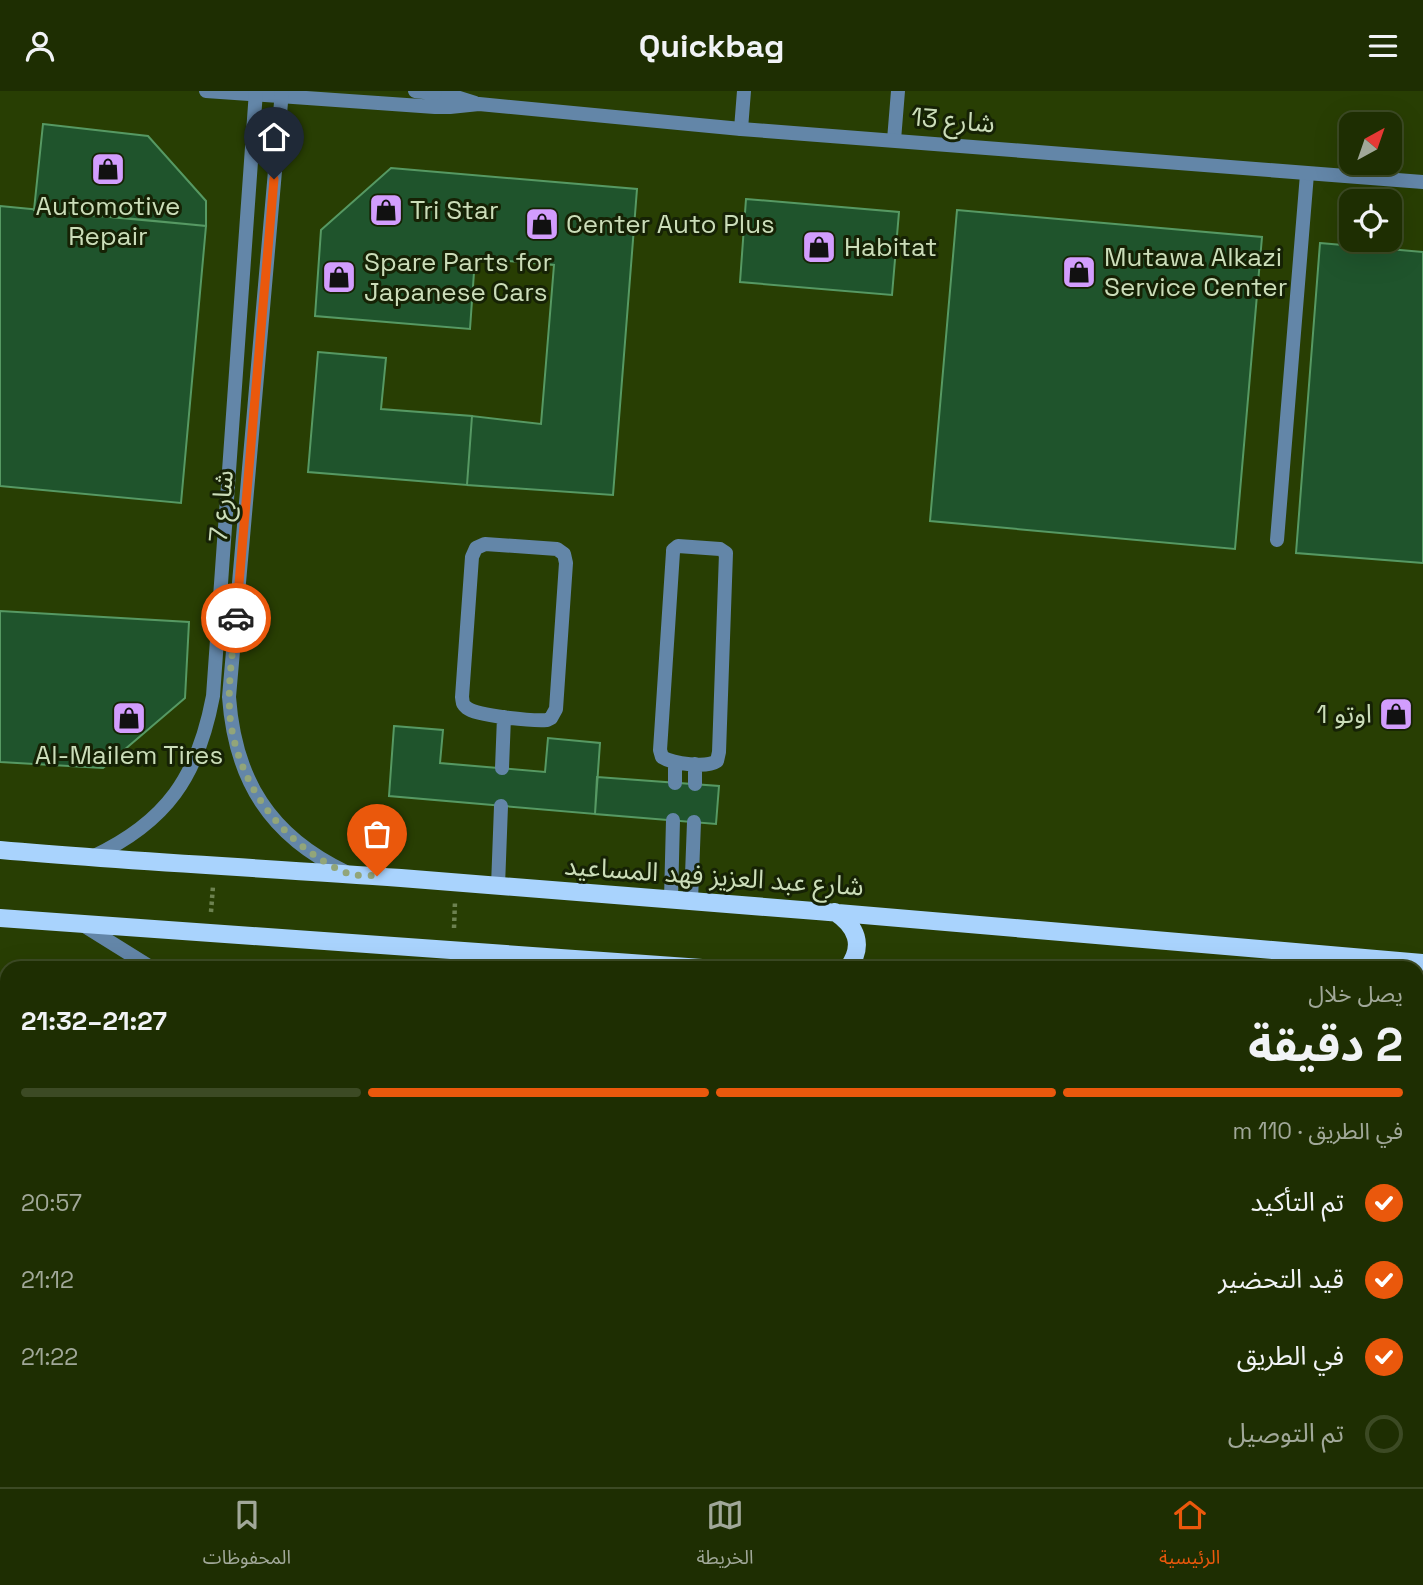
<!DOCTYPE html>
<html lang="ar">
<meta charset="utf-8">
<style>
:root{--surface:#1e2e02;--page:#26360c;--text:#f1f3f6;--muted:#a1a899;--line:#3c4a24;--accent:#ea580c}
body{margin:0;font-family:"Space Grotesk","Noto Sans Arabic",sans-serif;background:var(--page);color:var(--text);direction:rtl;height:100vh;display:flex;flex-direction:column;font-size:26px;white-space:nowrap}
*{box-sizing:border-box;margin:0}
p{font-size:23px;color:var(--muted)}
.icon{flex:none;width:38px;height:38px;fill:none;stroke:currentColor;stroke-width:2;stroke-linecap:round;stroke-linejoin:round}
.map{position:relative;flex:1;overflow:hidden;direction:ltr}
.sheet{position:absolute;left:0px;top:870px;width:1424px;height:527px;display:flex;flex-direction:column;background:var(--surface);border-radius:21px 21px 0 0;box-shadow:0 7px 28px #0002,0 0 0 2px var(--line);direction:rtl}
.sheet>*{flex:none}
.needle{width:46px;rotate:40deg}
.fabs{position:absolute;left:1339px;top:21px;display:grid;gap:14px}
.fabs a{display:grid;place-items:center;width:63px;height:63px;border-radius:14px;background:var(--surface);box-shadow:0 7px 28px #0002,0 0 0 2px var(--line);font-size:35px}
.pin{position:absolute;display:grid;place-items:center;width:60px;height:60px;color:#fff;margin:-72px -30px;border-radius:50% 50% 50% 0;rotate:-45deg;box-shadow:0 0 7px #0007}
.pin .icon{rotate:45deg}
.courier{position:absolute;display:grid;place-items:center;width:70px;height:70px;margin:-35px;border:5px solid #ea580c;border-radius:50%;background:#fff;color:#222;box-shadow:0 2px 9px #0007}
.overview em{font-style:normal;font-weight:700}
.overview div{display:flex;flex-direction:column-reverse}
.overview{display:flex;align-items:center;justify-content:space-between;height:119px;padding:0 21px}
h1{font-size:46px;font-weight:700;line-height:52px}
.bar{display:grid;grid-template-columns:repeat(4,1fr);gap:10px 7px;align-content:center;height:84px;padding:0 21px}
.bar i{height:9px;border-radius:5px;background:var(--line)}
.bar .on{background:var(--accent)}
.bar p{grid-column:span 4}
ol{padding:0 21px;list-style:none}
li{display:flex;align-items:center;gap:21px;height:77px}
li p{margin-inline-start:auto}
li .icon{padding:7px;border-radius:50%;background:var(--accent);color:#fff;stroke-width:4}
li:last-child{color:var(--muted)}
li i{width:38px;height:38px;border:4px solid var(--line);border-radius:50%}
header{display:flex;justify-content:space-between;align-items:center;height:91px;padding:0 21px;background:var(--surface);font-size:32px;font-weight:700}
.menu{display:flex;justify-content:space-around;align-items:center;height:98px;border-top:2px solid var(--line);background:var(--surface);font-size:19px;color:var(--muted)}
.menu a{display:grid;justify-items:center;gap:4px}
.menu .on{color:var(--accent)}
.map>svg:first-child{display:block}
</style>
<header><svg class="icon" aria-label="menu" viewBox="0 0 24 24"><path d="M4 6h16M4 12h16M4 18h16"/></svg>Quickbag<svg class="icon" aria-label="person" viewBox="0 0 24 24"><circle cx="12" cy="8" r="4"/><path d="M4 21q1-7 8-7t8 7"/></svg></header>
<div class="map">
<svg width="1423" height="1396" viewBox="0 0 1423 1396">
<rect width="100%" height="100%" fill="#283e03"/>
<path fill="#1f542c" stroke="#569963" stroke-width="2" d="M43 33 148 45 206 110V135L34 119Z
M391 77 637 98 613 404 467 394 472 325 541 333 554 174 475 167 470 238 315 225 321 139Z
M746 108 899 121 892 204 740 191Z
M0 115 206 135 181 412 0 395Z
M957 119 1262 146 1235 458 930 430Z
M1320 152 1423 161V472L1296 462Z
M318 261 386 267 381 318 472 325 467 394 308 381Z
M0 520 189 531 185 607 103 677 0 671Z
M394 635 443 639 440 672 545 681 548 647 600 652 595 723 389 705Z
M597 686 719 695 716 733 595 723Z
M0 920 7 921 0 1001Z"/>
<g fill="none" stroke-linecap="round" stroke-linejoin="round">
<path stroke="#6d8250" stroke-width="4.5" stroke-dasharray="3.5 3.5" stroke-linecap="butt" d="M211 821 213 795
M454 837 455 811"/>
<path stroke="#6386a8" stroke-width="14" d="M741 38 744 0
M894 49 898 0
M1277 449 1307 83
M485 453 557 458 564 463 566 472 556 618 551 627 547 629C533 630 477 625 467 617 462 613 463 612 462 606L472 466 476 457Z
M678 455 720 458 726 462 719 661 717 670C707 677 673 673 662 666L660 659 673 461V459Z
M502 677 504 626
M675 692V671
M695 693V673
M498 795 501 715
M671 808 673 729
M691 810 694 731"/>
<path stroke="#6386a8" stroke-width="14" d="M206 0 435 16H450L479 13 741 38 1423 91
M415 0 450 4 475 12
M83 834 152 877
M0 1050H7
M0 1185 7 1102
M1418 1381 1423 1384
M170 1396 171 1390
M828 1396 829 1390"/>
<path stroke="#6386a8" stroke-width="14" d="M282 0 229 606C235 689 270 745 346 781
M432 0 435 2
M92 766C167 731 198 685 213 605L256 0"/>
<path stroke="#a9d3fd" stroke-width="18" d="M0 759C133 771 267 777 401 787 742 813 1082 842 1423 872
M835 821C856 835 865 854 848 877
M0 827 702 877
M1418 941 1423 942"/>
</g>
<g fill="none" stroke-linecap="round" stroke-linejoin="round">
<path stroke="#92a579" stroke-width="7" stroke-dasharray="0 12.6" d="M236 527C233 562 226 599 231 634 240 689 272 736 317 766 327 772 339 780 350 783 358 785 369 784 377 785"/>
<path stroke="#ea580c" stroke-width="9" d="M236 527 274 88"/>
</g>
<defs>
<g id="shop-square" transform="scale(1.75)"><rect x="-9" y="-9" width="18" height="18" rx="4" fill="#d29dfd" stroke="#162205"/><path d="M-5-2.5h2.3a2.7 3.5 0 0 1 5.4 0H5L5.5 6h-11ZM-1.5-2.5h3a1.5 2.3 0 0 0-3 0Z" fill="#111"/></g>
</defs>
<g fill-rule="evenodd">
<use href="#shop-square" x="108" y="78"/>
<use href="#shop-square" x="386" y="119"/>
<use href="#shop-square" x="542" y="133"/>
<use href="#shop-square" x="819" y="156"/>
<use href="#shop-square" x="1079" y="181"/>
<use href="#shop-square" x="339" y="186"/>
<use href="#shop-square" x="1396" y="623"/>
<use href="#shop-square" x="129" y="627"/>
</g>
<g text-anchor="middle" dominant-baseline="central" stroke-width="6" stroke-linejoin="round" paint-order="stroke">
<g font-size="26" fill="#cbddb9" stroke="#162205">
<text transform="translate(953 29) rotate(5)">شارع 13</text>
<text transform="translate(221 415) rotate(-85)">شارع 7</text>
<text transform="translate(714 785) rotate(4)">شارع عبد العزيز فهد المساعيد</text>
</g>
<g font-size="26" fill="#cbddb9" stroke="#162205" text-anchor="start">
<text x="108" y="115" text-anchor="middle">Automotive<tspan x="108" dy="30">Repair</tspan></text>
<text x="410" y="119">Tri Star</text>
<text x="566" y="133">Center Auto Plus</text>
<text x="844" y="156">Habitat</text>
<text x="1104" y="166">Mutawa Alkazi<tspan x="1104" dy="30">Service Center</tspan></text>
<text x="364" y="171">Spare Parts for<tspan x="364" dy="30">Japanese Cars</tspan></text>
<text x="1372" y="623" text-anchor="end">اوتو 1</text>
<text x="129" y="664" text-anchor="middle">Al-Mailem Tires</text>
</g>
</g>
</svg>
<div class="fabs">
<a><svg class="needle" viewBox="-14 -14 28 28"><path d="M0-13l5 13h-10z" fill="#e53935"/><path d="M0 13l5-13h-10z" fill="#a1a899"/></svg></a>
<a><svg class="icon" aria-label="locate" viewBox="0 0 24 24"><circle cx="12" cy="12" r="6"/><path d="M12 2v4M12 18v4M2 12h4M18 12h4"/></svg></a>
</div>
<div class="pin" style="left:377px;top:785px;background:#ea580c"><svg class="icon" aria-label="bag" viewBox="0 0 24 24"><path d="M5 8h14l-1 12H6zM9 8a3 3 0 0 1 6 0"/></svg></div>
<div class="pin" style="left:274px;top:88px;background:#1f2937"><svg class="icon" aria-label="home" viewBox="0 0 24 24"><path d="M3 11l9-7 9 7M6 9v11h12V9"/></svg></div>
<div class="courier" style="left:236px;top:527px"><svg class="icon" aria-label="car" viewBox="0 0 24 24"><path d="M5 17H2v-5l4-1 3-4h7l3 4 3 1v5h-3M9 17h6M6 11h13"/><circle cx="7" cy="17" r="2"/><circle cx="17" cy="17" r="2"/></svg></div>
<section class="sheet">
<div class="overview"><div><h1>2 دقيقة</h1><p>يصل خلال</p></div><em>21:27–21:32</em></div>
<div class="bar"><i class="on"></i><i class="on"></i><i class="on"></i><i></i><p>في الطريق · 110 m</p></div>
<ol>
<li><svg class="icon" aria-label="check" viewBox="0 0 24 24"><path d="M5 12l5 5 9-10"/></svg>تم التأكيد<p>20:57</p></li>
<li><svg class="icon" aria-label="check" viewBox="0 0 24 24"><path d="M5 12l5 5 9-10"/></svg>قيد التحضير<p>21:12</p></li>
<li><svg class="icon" aria-label="check" viewBox="0 0 24 24"><path d="M5 12l5 5 9-10"/></svg>في الطريق<p>21:22</p></li>
<li><i></i>تم التوصيل</li>
</ol>
</section>
</div>
<nav class="menu">
<a class="on"><svg class="icon" aria-label="home" viewBox="0 0 24 24"><path d="M3 11l9-7 9 7M6 9v11h12V9"/></svg>الرئيسية</a>
<a><svg class="icon" aria-label="map" viewBox="0 0 24 24"><path d="M3 6l6-2 6 2 6-2v14l-6 2-6-2-6 2zM9 4v14M15 6v14"/></svg>الخريطة</a>
<a><svg class="icon" aria-label="saved" viewBox="0 0 24 24"><path d="M7 4h10v16l-5-4-5 4z"/></svg>المحفوظات</a>
</nav>
